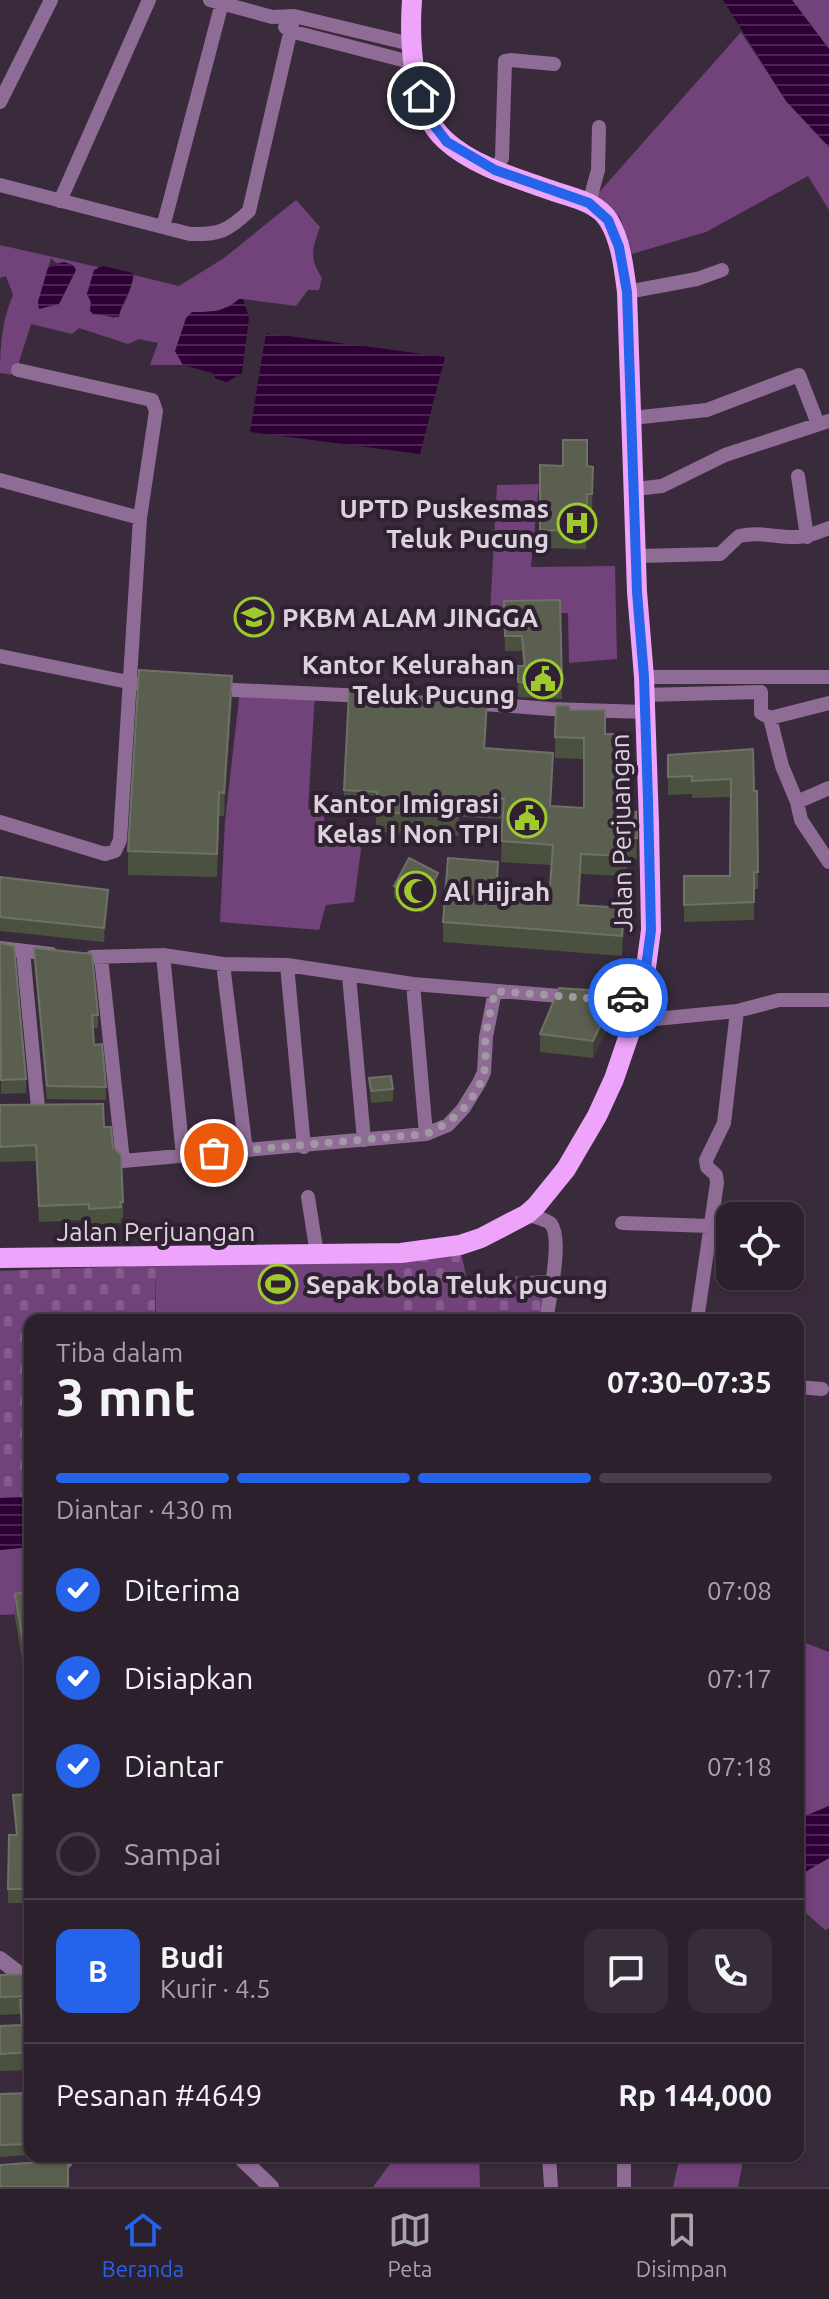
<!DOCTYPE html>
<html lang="id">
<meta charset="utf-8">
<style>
:root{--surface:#2b202c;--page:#372d38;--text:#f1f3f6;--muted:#a6a3a9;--line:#473e48;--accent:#2563eb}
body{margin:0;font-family:Ubuntu,sans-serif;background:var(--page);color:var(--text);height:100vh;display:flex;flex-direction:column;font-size:30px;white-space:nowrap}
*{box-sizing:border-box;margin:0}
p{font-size:26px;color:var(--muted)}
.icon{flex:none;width:44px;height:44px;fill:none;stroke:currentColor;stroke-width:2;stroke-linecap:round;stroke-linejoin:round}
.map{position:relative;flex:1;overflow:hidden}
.details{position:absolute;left:24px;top:1314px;width:780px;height:848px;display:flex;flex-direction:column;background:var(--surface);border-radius:16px;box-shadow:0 2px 6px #0004,0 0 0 2px var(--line)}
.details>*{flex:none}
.tools{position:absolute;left:716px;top:1202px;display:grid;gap:16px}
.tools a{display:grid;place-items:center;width:88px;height:88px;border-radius:16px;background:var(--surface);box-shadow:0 2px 6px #0004,0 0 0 2px var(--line);font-size:40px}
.pin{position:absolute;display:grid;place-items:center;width:68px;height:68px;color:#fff;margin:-34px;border:4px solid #fff;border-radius:50%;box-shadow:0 2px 8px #0007}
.courier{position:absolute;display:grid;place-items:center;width:80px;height:80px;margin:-40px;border:6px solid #2563eb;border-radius:50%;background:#fff;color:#222;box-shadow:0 2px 10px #0007}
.summary em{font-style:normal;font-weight:700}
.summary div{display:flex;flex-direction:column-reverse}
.summary{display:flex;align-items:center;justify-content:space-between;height:136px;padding:0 32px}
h1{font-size:52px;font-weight:700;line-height:60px}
.bar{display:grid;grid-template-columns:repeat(4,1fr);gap:12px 8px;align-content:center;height:96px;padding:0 32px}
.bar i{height:10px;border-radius:6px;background:var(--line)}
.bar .on{background:var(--accent)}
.bar p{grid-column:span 4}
.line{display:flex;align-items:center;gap:20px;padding:0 32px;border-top:2px solid var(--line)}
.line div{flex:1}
.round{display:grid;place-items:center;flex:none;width:84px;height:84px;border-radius:16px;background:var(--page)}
ol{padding:0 32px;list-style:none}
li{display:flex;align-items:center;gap:24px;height:88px}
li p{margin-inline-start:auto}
li .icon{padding:8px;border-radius:50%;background:var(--accent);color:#fff;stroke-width:4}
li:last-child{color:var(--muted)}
li i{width:44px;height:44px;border:4px solid var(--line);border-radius:50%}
.tabs{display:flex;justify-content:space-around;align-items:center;height:112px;border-top:2px solid var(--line);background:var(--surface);font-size:22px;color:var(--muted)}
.tabs a{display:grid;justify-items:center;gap:4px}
.tabs .on{color:var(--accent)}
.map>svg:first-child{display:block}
</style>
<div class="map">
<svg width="829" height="2187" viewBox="0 0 829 2187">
<defs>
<pattern id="cemetery-stones" width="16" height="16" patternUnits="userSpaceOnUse" patternTransform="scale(2)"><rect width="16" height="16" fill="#72427a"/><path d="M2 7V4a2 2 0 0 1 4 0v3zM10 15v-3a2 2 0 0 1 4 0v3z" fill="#865c8c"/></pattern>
<pattern id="water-rules" width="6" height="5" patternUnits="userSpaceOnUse" patternTransform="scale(2)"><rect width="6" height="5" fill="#2f0036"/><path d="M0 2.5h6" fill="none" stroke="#4d2452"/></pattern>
</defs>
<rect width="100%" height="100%" fill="#392b3b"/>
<path fill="#72427a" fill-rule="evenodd" d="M792 0H829V49Z
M741 32 786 101 829 147V210L808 176 706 232 632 254 620 217 594 198Z
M296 200 320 227C312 250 309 257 322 278L319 290H308L296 306 243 299 227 309 216 312H192L175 351 183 365H150L158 343 139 339 128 344 79 328 72 334 31 324 15 375 0 373C0 346 2 320 13 295L6 276 0 278V245L98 267 87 294 91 302 90 307 97 313 114 318C124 309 131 289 134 275L179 286 224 258ZM51 258 56 263 64 262 76 270 59 304 38 302Z
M539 484 531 567 615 566 617 659 569 663 568 613H490L497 485Z
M240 690 315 694 308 809 325 811 322 842 360 844 361 850 354 902 326 905 319 930 220 922 225 821Z
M401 1253V1320H156V1265Z
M30 1547V1614L0 1615V1550Z
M798 1640 829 1652V1806L798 1819Z
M829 1858V1928L825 1930 798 1906V1876Z
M396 2156H479L480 2187H373Z
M680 2156H744L738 2187H673Z"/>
<path fill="url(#cemetery-stones)" d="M460 1249 467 1279 547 1275 539 1320H401L399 1257Z
M156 1265 155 1320H30V1497L0 1498V1271Z"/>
<path fill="url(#water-rules)" d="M723 0H792L829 49V147L786 101Z
M64 262 73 265 76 270 59 304 39 309 38 302 48 268Z
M103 266 133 273C134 289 121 301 119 317L93 314 90 311 91 302 87 294 94 270Z
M239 299H243L249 318 242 373 227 382 216 379 212 373 183 365 175 351 186 318 192 312C212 312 224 312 239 299Z
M266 333 445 357 420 454 250 432Z
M30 1497V1547L0 1550V1498Z
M829 1806V1858L798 1876V1819Z"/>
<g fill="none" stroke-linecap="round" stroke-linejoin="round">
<path stroke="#8f6c95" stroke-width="14" d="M210 0 272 17 294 16 411 44
M285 27 290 31 414 63
M0 102 51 0
M495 170 502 158 505 61 510 60 554 64
M0 185 190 234C219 235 228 231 249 211L294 16
M60 201 149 0
M589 203 598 170 599 127
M163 227 222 3
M627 292 697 279 722 270
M632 418 707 410 799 375 818 424
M798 476 807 537
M0 480 140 518
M635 489 662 486 725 455 829 421
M638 556 720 554 739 536C762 531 776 538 797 537 809 537 818 532 829 528
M0 656 138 684
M644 677H829
M214 689 365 696
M644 695 761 692V713L770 718 829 703
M470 703 551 709 645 712
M770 718 782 766 797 802
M829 788 797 802 801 820 829 862
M0 822 105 854 115 851 120 840 140 518 156 411 152 400 18 370
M0 948 51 954
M23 951 38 1108
M163 955 183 1156
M92 957 163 955 223 964 287 965 413 984 572 997
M101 958 123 1161 426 1134 448 1125 463 1109 479 1083 484 1072 486 1037 495 991
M223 964 246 1151
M287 965 304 1147
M349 976 364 1140
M413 984 426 1134
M597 998 642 997
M635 1021 737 1011 779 1000H829
M308 1197 317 1254
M527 1214C534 1217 546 1219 551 1224 563 1239 549 1301 546 1320
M622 1223 710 1226
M697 1320 717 1183 716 1175 707 1167 706 1160 724 1123 737 1011
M798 1387 822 1389
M549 2156 551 2187
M624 2156V2187
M48 2164 64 2163 71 2156"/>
<path stroke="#8f6c95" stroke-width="16" d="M0 1959 30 1982
M239 2156 271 2187"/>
<path stroke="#eea4fa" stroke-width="20" d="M0 1258 401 1253 460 1245 481 1238 527 1214 536 1206 566 1169 597 1116 614 1079 642 997 651 930 649 823 644 677 637 592 627 292C624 269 621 241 609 221 598 203 575 198 556 192 520 179 474 167 445 140 412 110 409 41 412 0"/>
</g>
<path fill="#4a513f" d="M540 465 593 467 592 512H587L586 549 540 548Z
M560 600 562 699 518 697V666H523L522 651H505L504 601Z
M232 699 224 816H219L217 877 128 875V851Z
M570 710 605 734 619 811 636 812 637 859 627 858V876L581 874 579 905 624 928 622 956 443 942V922L498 883 497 898 549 901 551 865 501 862 503 819 459 817 458 836 376 832V813L344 811V790L487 721 485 748 553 773 551 806 584 808V759L555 758V737Z
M753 749 758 872V889H754V920L684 922V876H730L731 797 692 798V794L668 795V755Z
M0 877 108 904 104 942 0 931Z
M438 885 423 913 394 898V886Z
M0 943 26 1079V1093L1 1094Z
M34 948 98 1015V1028H93L94 1045 106 1087V1100L47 1099 34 961Z
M616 1010 593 1058 540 1052V1034Z
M369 1078 393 1089V1101L371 1103Z
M0 1105 104 1127 113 1147 123 1202V1218H121V1223L89 1225V1220L39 1222 36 1161 0 1162Z
M30 1591V1707L15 1617V1594Z
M30 1794V1903H8L9 1835H16L13 1795Z
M26 1974 27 1999H30V2070L0 2071V2026L21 2025 20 2014 0 2015V1975Z
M30 2093V2155L0 2157V2094Z"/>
<path fill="#3d3c36" d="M232 676V699L224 816V793Z
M553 753V773L550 826V806Z
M438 873V885L423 913V901Z
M108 890V904L104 942V928Z
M624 908V928L622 956V936Z
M616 992V1010L593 1058V1041Z"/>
<path fill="#5a5f50" stroke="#6e7166" stroke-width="2" d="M563 440H587V466L593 467 592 494H587L586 531 540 530V465L563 466Z
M560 600 562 684 518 682V666H525L522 636H505L504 601Z
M139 670 232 676 224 793 219 792 217 854 128 851Z
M349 692 487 701 484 748 553 753 550 806 584 808V738L555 737 556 705 570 706V710H605V734H619V811L636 812 637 838H627V856L581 854 578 905 624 908 622 936 443 922 448 858 498 862 496 897 549 901 553 845 501 841 504 799 459 797 458 816 376 812 377 792 344 790Z
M753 749 754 791H757L758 872H754V902L684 905V876H730L731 779 692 781V776L668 777V755Z
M409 858 438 873 423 901 394 886Z
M0 877 108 890 104 928 0 917Z
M0 943 14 946 26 1079 1 1080Z
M34 948 92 954 98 1015H92L94 1045 102 1044 106 1087 47 1086Z
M559 988 616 992 593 1041 540 1034Z
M391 1076 393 1089 371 1091 369 1078Z
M103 1104 104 1127H111L113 1147 121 1155 123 1202H120L121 1207 89 1209V1204L39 1206 36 1145 0 1147V1105Z
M30 1591V1684L15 1594Z
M30 1794V1889H8L9 1835H17L13 1795Z
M26 1974 27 1996 0 1997V1975Z
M30 1999V2052L0 2054V2026L22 2025 20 2000Z
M30 2093V2144L0 2145V2094Z
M68 2160V2187H0V2165Z"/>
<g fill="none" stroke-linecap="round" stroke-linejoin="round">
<path stroke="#a298a4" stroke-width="8" stroke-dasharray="0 14.4" d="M214 1153 426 1134C453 1123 476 1101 484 1072 487 1060 484 1047 486 1034 488 1020 492 1005 495 991L612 1000 628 998"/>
<path stroke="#2563eb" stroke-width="10" d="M421 96 430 120 447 142 495 170 589 203 608 220 619 247 627 292 637 592 644 677 648 800 651 930 642 997 628 998"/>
</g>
<defs>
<g id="hospital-ring" transform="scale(2)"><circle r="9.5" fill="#2f2131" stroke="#9eca2e" stroke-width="1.5"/><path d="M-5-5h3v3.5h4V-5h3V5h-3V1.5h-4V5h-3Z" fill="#9eca2e"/></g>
<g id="school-ring" transform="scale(2)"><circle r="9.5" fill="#2f2131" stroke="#9eca2e" stroke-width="1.5"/><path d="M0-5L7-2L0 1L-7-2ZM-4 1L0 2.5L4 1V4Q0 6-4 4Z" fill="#9eca2e"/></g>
<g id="civic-ring" transform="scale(2)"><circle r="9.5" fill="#2f2131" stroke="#9eca2e" stroke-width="1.5"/><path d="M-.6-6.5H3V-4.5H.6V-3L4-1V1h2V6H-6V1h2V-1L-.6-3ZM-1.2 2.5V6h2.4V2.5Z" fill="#9eca2e"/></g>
<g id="mosque-ring" transform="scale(2)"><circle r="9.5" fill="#2f2131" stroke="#9eca2e" stroke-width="1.5"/><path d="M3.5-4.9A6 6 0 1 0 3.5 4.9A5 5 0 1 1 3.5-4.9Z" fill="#9eca2e"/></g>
<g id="stadium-ring" transform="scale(2)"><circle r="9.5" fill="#2f2131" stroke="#9eca2e" stroke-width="1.5"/><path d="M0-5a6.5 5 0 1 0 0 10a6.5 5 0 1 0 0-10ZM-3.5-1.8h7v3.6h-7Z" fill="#9eca2e"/></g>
</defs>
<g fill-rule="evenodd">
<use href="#hospital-ring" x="577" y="523"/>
<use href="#school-ring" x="254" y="617"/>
<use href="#civic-ring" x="543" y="679"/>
<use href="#civic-ring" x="527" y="818"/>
<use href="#mosque-ring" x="416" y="891"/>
<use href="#stadium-ring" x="278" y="1284"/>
</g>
<g text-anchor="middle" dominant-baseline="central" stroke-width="8" stroke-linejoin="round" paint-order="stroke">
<g font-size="26" font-weight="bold" fill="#dbd2dc" stroke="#2f2131" text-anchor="end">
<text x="549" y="508">UPTD Puskesmas<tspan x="549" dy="30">Teluk Pucung</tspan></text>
<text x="282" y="617" text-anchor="start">PKBM ALAM JINGGA</text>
<text x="515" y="664">Kantor Kelurahan<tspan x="515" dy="30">Teluk Pucung</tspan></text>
<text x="499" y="803">Kantor Imigrasi<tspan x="499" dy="30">Kelas I Non TPI</tspan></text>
<text x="444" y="891" text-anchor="start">Al Hijrah</text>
<text x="306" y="1284" text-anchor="start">Sepak bola Teluk pucung</text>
</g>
<g font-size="26" fill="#dbd2dc" stroke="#2f2131">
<text transform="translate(621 833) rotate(-91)">Jalan Perjuangan</text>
<text x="156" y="1231">Jalan Perjuangan</text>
</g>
</g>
</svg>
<div class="tools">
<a><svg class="icon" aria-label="locate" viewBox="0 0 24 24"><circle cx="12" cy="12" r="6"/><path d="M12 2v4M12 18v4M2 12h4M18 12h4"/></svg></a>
</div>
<div class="pin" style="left:214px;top:1153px;background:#ea580c"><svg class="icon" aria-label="bag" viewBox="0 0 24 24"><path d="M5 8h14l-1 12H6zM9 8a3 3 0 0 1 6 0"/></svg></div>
<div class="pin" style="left:421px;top:96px;background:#1f2937"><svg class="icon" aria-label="home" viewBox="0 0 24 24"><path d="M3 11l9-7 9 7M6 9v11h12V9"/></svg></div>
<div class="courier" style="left:628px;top:998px"><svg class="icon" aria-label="car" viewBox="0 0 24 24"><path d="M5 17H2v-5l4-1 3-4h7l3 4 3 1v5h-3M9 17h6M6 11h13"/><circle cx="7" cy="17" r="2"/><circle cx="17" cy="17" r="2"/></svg></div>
<section class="details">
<div class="summary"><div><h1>3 mnt</h1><p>Tiba dalam</p></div><em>07:30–07:35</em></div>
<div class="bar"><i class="on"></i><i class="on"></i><i class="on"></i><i></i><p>Diantar · 430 m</p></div>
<ol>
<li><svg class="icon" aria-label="check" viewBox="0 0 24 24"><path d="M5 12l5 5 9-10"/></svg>Diterima<p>07:08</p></li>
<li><svg class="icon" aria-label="check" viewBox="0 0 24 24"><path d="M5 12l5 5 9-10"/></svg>Disiapkan<p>07:17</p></li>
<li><svg class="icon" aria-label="check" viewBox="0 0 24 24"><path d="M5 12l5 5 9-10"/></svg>Diantar<p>07:18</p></li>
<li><i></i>Sampai</li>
</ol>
<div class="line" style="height:144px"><b class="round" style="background:var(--accent);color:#fff">B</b><div><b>Budi</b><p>Kurir · 4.5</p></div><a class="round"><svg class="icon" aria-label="chat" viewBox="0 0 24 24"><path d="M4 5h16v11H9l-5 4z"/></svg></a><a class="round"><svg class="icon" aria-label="phone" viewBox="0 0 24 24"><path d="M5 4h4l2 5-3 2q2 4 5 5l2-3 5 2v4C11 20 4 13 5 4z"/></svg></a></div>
<div class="line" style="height:104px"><div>Pesanan #4649</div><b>Rp 144,000</b></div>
</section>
</div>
<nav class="tabs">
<a class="on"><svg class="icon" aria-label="home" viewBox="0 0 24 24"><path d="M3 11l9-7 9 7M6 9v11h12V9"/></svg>Beranda</a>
<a><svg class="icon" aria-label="map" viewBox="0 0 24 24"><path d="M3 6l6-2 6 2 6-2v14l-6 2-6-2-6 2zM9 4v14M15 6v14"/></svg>Peta</a>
<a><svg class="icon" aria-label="saved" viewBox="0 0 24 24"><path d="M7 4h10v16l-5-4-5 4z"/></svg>Disimpan</a>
</nav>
